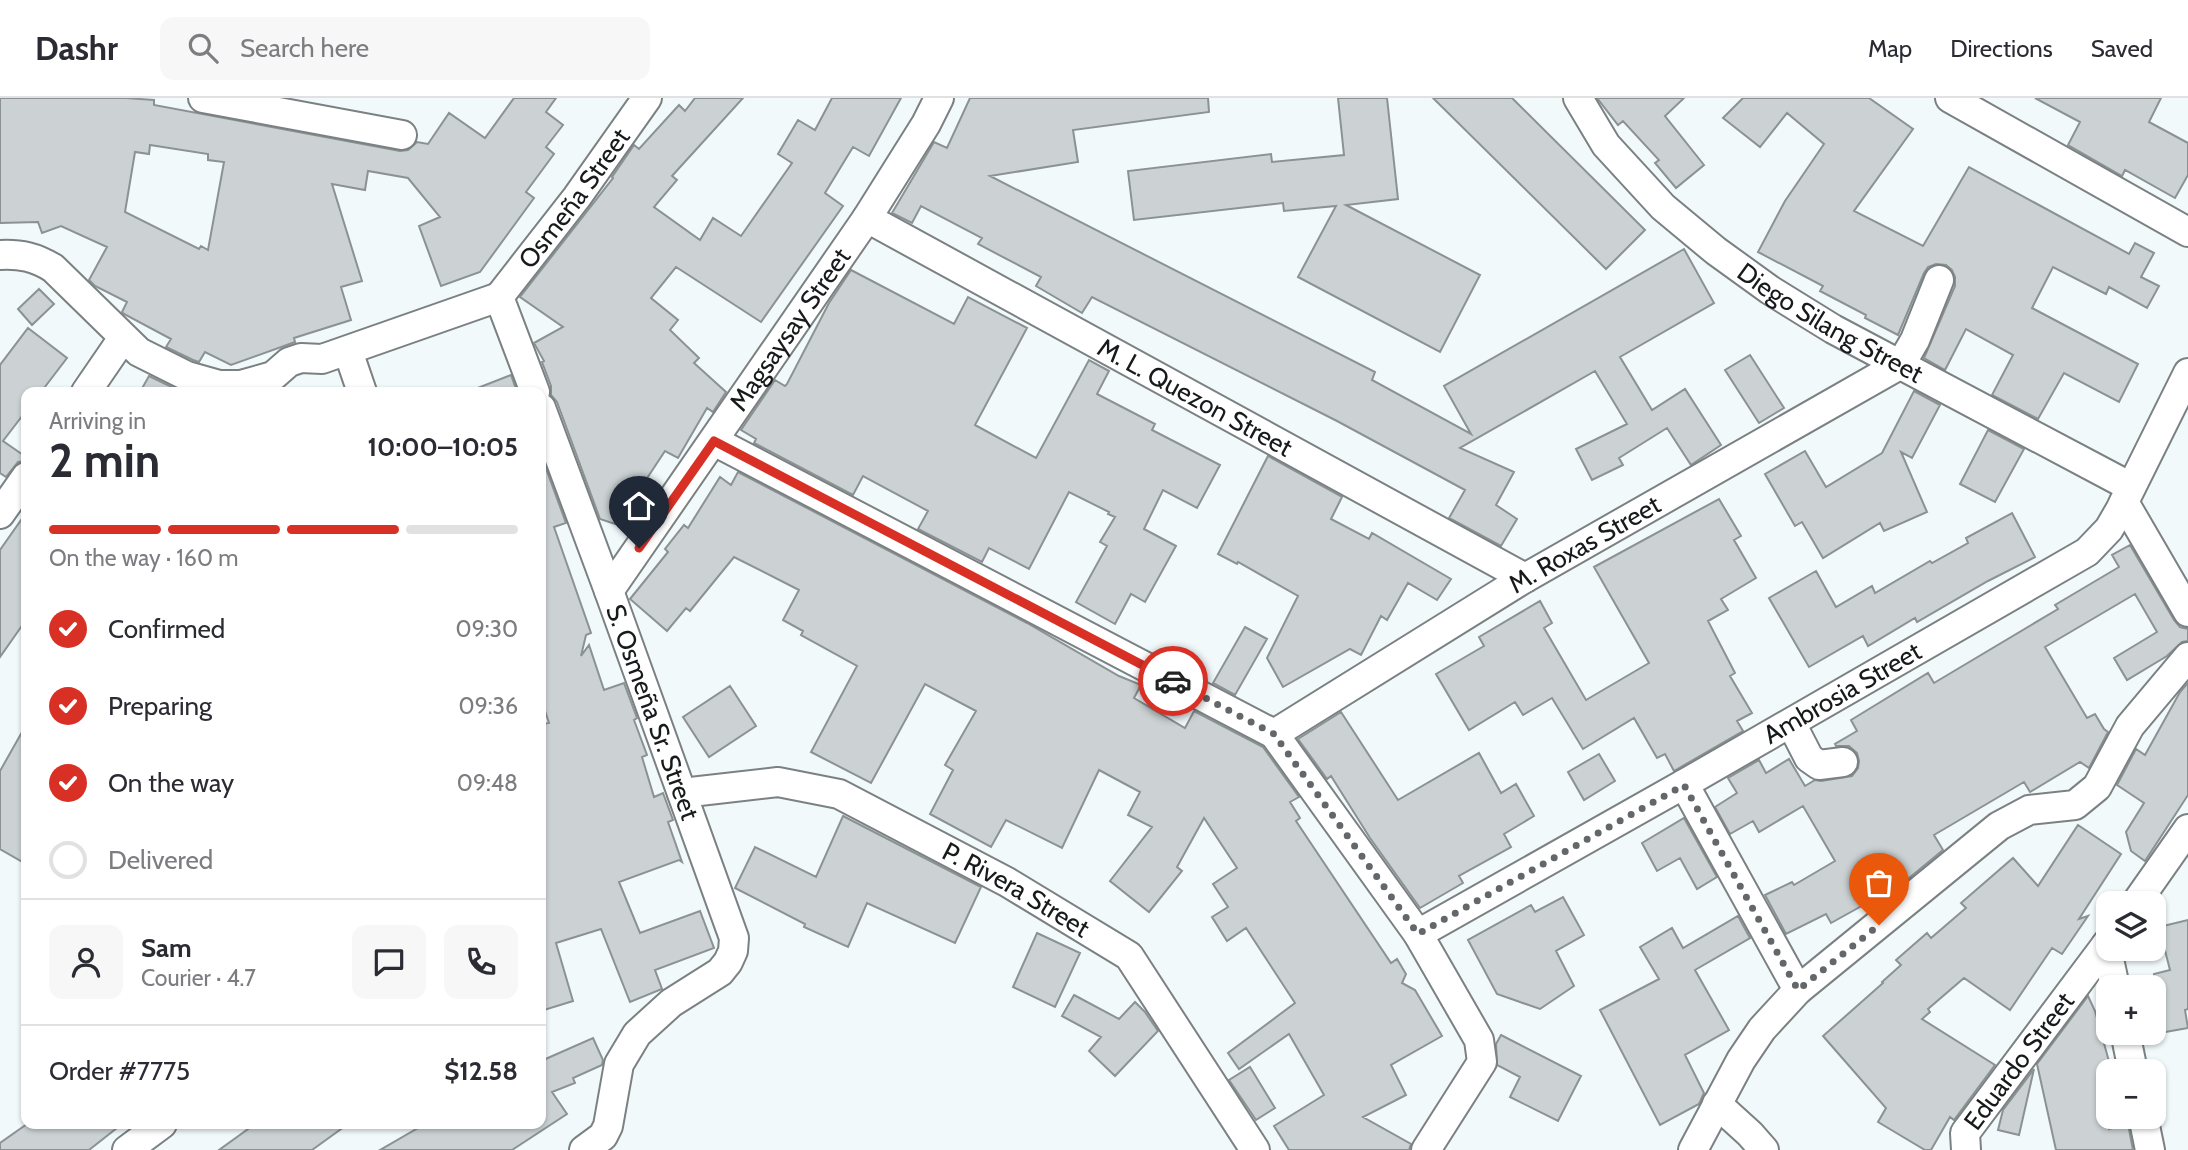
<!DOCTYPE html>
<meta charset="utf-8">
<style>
:root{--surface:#fff;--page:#f7f7f7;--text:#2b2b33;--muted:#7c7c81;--line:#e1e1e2;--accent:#d93025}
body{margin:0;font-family:Cabin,sans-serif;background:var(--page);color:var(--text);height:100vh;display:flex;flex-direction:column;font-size:26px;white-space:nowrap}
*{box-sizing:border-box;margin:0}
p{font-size:23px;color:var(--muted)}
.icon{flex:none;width:38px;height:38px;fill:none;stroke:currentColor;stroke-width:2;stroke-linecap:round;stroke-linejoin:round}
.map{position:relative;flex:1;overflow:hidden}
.panel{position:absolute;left:21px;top:289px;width:525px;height:742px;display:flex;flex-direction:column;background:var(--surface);border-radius:14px;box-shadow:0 2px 5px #0004}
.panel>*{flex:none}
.buttons{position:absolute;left:2096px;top:793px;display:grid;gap:14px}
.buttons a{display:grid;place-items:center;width:70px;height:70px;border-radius:14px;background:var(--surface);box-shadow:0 2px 5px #0004;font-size:35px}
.pin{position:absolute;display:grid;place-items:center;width:60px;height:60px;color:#fff;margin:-72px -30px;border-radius:50% 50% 50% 0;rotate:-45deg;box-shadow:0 0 7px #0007}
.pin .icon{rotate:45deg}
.courier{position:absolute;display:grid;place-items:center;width:70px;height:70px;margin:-35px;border:5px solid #d93025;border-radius:50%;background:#fff;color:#222;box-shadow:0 2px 9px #0007}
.head em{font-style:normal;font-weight:700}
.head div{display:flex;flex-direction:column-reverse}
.head{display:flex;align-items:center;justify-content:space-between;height:119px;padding:0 28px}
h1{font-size:46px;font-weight:700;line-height:52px}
.bar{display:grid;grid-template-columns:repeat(4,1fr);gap:10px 7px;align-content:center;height:84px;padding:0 28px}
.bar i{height:9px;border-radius:5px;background:var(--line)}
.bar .on{background:var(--accent)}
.bar p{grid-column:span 4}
.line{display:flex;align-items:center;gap:18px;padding:0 28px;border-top:2px solid var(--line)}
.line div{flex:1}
.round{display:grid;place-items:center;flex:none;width:74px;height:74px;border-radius:14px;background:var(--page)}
ol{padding:0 28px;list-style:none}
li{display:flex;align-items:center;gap:21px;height:77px}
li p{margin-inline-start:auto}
li .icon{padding:7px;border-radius:50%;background:var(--accent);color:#fff;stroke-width:4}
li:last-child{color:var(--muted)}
li i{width:38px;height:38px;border:4px solid var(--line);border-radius:50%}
header{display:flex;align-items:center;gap:42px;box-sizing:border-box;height:98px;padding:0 35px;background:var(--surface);border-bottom:2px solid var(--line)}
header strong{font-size:33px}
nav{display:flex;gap:38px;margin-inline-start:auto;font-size:24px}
.search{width:490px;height:63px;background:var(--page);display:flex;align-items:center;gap:18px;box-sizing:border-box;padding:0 24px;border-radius:14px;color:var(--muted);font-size:26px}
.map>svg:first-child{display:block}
</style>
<header>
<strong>Dashr</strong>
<div class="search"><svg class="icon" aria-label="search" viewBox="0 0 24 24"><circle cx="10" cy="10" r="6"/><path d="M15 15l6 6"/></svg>Search here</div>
<nav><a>Map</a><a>Directions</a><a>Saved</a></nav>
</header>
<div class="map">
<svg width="2188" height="1052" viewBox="0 0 2188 1052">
<rect width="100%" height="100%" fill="#f2f9fb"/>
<path fill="#ccd2d4" stroke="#8b9294" stroke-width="2" fill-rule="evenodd" d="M0 0H126L154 2V7L400 53 408 52 417 44 428 46 449 15 485 40 514 0H556L546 14 563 27 546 49 554 56 526 94 534 100 480 174 441 188 419 128 440 119 408 80 368 73 365 92 332 86 362 183 341 189 351 222 294 240 295 244 231 267 205 254 199 264 193 262 166 249 171 241 124 216 122 214 127 204 95 188 89 182 107 149 61 128 42 135 38 124 0 125ZM150 47 208 56V62L224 64 208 152 201 148 199 151 125 114 135 54 149 56Z
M695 0H743L672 78 677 82 654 109 700 142 713 120 741 138 792 65 778 56 798 22 815 32 832 0H901L869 58 853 49 825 95 843 108 761 224 676 169 651 200 678 222 670 232 699 260 694 265 726 294 713 314 707 310 678 360 665 353 634 400 624 429 600 421 557 304 551 297V288L542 264 544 263 534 245 563 229 520 199 613 80 612 79 634 47 639 51 679 7 685 13Z
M970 0H1208L1209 14 1073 32 1078 64 990 78 1375 274 1372 282 1471 336 1444 288 1684 151 1714 205 1620 259 1652 312 1685 291 1721 347 1691 367 1667 330 1619 360 1623 367 1592 382 1576 351 1627 326 1595 273 1460 350 1514 374 1496 407 1517 421 1501 448 1449 420 1465 392 1337 323 1092 199 1082 215 1036 188 1041 179 978 146 982 140 921 108 912 125 892 115 934 44 947 50Z
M1338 0H1387L1398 101 1346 107 1480 177 1440 254 1298 179 1336 108 1284 113 1283 105 1134 122 1128 73 1271 56 1272 64 1344 57Z
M1433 0H1512L1645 132 1606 171Z
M1597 0H1684L1665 18 1704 67 1676 90 1655 65 1659 62 1623 23 1618 27Z
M1743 0H1869L1913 31 1854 113 1923 148 1969 69 2129 156 2135 145 2154 155 2141 179 2159 188 2147 210 2109 189 2106 196 2053 169 2032 210 2138 266 2119 304 2064 275 2038 321 1992 297 2013 257 1966 231 1945 272 1924 260 1955 188V179L1952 172 1946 167 1936 166 1928 169 1924 175 1898 237 1865 220 1866 217 1820 193 1823 188 1758 154 1785 103 1824 46 1787 15 1760 49 1723 20Z
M2035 0H2161L2149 24 2188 45V77L2175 100 2125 72 2122 78 2068 47 2080 24Z
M851 172 954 226 968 199 1027 230 975 327 1036 360 1089 262 1109 273 1097 296 1155 326 1152 332 1220 367 1197 410 1163 392 1144 431 1176 448 1145 504 1131 496 1115 526 1076 504 1107 448 1100 444 1115 419 1108 416 1109 414 1069 394 1029 471 989 450 982 464 918 431 928 413 863 378 853 397 754 345 756 341 741 332 775 282 785 288 787 286 829 205Z
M39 191 54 206 32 227 18 211Z
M28 230 67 260 41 294H26V313L3 343 26 359V363L18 364 6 379 0 375V267Z
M1750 257 1784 310 1759 325 1725 272Z
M511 277 517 294H470V293Z
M149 278 180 293 182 294H140Z
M1914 293 1940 307 1912 360 1901 354 1927 414 1884 433 1880 425 1823 460 1802 424 1795 428 1765 376 1805 353 1826 389 1882 355Z
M1988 332 2024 351 1995 404 1960 386Z
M541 357 566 425 554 429 591 535 586 537 581 558 589 547 604 592 624 585 637 620 634 622 647 657 642 659 654 699 663 695 673 722 668 724 682 764 679 762 619 784 640 835 700 813 714 850 655 872 662 891 630 904 601 831 556 845 573 903 541 913V626L549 625 541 601Z
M1268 358 1342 399 1331 421 1369 441 1372 435 1451 481 1437 502 1408 485 1387 522 1381 518 1361 557 1350 551 1283 589 1267 560 1298 498 1238 464 1237 466 1218 456Z
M738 374 1027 525 1119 578 1141 587 1134 600 1185 630 1194 613 1263 649 1299 699 1290 704 1300 720 1296 723 1391 865 1397 861 1406 876 1402 885 1415 892 1442 938 1391 967 1406 997 1363 1019 1411 1046 1409 1052H1289L1274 1028 1324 997 1289 936 1239 971 1228 955 1295 905 1246 830 1227 843 1212 819 1228 809 1213 786 1237 770 1204 720 1177 769 1182 773 1149 814 1110 783 1152 729 1128 717 1140 694 1099 672 1062 750 1006 722 991 749 930 716 953 672 945 667 976 613 925 586 871 685 811 654 857 568 801 537 803 533 783 522 799 492 734 459 690 513 686 510 667 533 630 501 668 454 665 451 684 427 688 430 720 379 731 387Z
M1719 401 1741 438 1734 442 1756 480 1721 501 1728 512 1708 523 1735 575 1730 578 1752 615 1737 623 1743 633 1674 673 1665 656 1657 660 1634 620 1583 651 1552 600 1523 617 1515 604 1469 632 1436 576 1484 548 1479 539 1540 503 1552 525 1544 530 1586 602 1649 565 1594 469Z
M26 415V522L0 559V452Z
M2012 415 2035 459 1988 483 1917 524 1915 520 1868 548 1863 538 1809 569 1769 500 1816 473 1836 509 1872 488 1875 495 1930 463 1932 465 1968 445 1966 440Z
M2130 447 2174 522 2180 529 2188 531V543L2182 544 2167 558 2127 582 2114 560 2157 534 2135 496 2045 549 2087 620 2095 616 2104 631 2108 634 2089 670 2080 664 2030 694 2024 684 1934 737 1943 752 1903 785 1831 825 1826 816 1786 836 1765 797 1792 784 1794 787 1835 763 1803 708 1759 734 1753 723 1730 736 1715 709 1737 695 1728 680 1759 662 1766 675 1789 661 1805 688 1815 682 1821 683 1852 678 1858 670 1859 663 1857 655 1849 648H1836L1835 646 1857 633 1851 622 1928 575 1934 585 2058 511 2055 507 2119 469 2112 457Z
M1245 529 1267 541 1235 597 1213 585Z
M2188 585V697L2145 763 2131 753 2126 734 2144 705 2117 687 2136 651 2145 657 2180 594Z
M730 588 756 628 709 659 683 619Z
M1341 614 1398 702 1479 655 1501 695 1516 686 1534 718 1504 736 1511 749 1459 778 1463 785 1420 810 1370 740 1331 678 1327 681 1298 641Z
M26 627V766L0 751V673Z
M1599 656 1615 683 1584 702 1568 674Z
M843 718 981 789 955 845 867 805 848 849 804 829 805 826 735 790 755 749 816 779Z
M1684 720 1717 779 1697 791 1680 760 1657 773 1642 745Z
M2078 727 2121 756 2079 821 2088 818 2062 856 2052 850 2010 912 1964 880 1928 911 1930 914 1922 921 1995 967 1954 1022 1950 1019 1931 1052H1925L1878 1024 1886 1010 1823 938 1883 885 1882 884 1901 867 1896 862 1927 835 1931 840 1966 810 1961 805 2013 760 2038 788Z
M1563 799 1584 837 1556 853 1574 888 1540 911 1497 896 1468 842 1531 807 1535 814Z
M1738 818 1750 840 1695 872 1729 932 1685 957 1704 995 1699 1006 1660 1027 1600 912 1659 881 1640 849 1672 830 1683 850Z
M2188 822V911L2185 912 2188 930 2154 936V876L2170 872 2159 829Z
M1037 835 1080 855 1055 909 1013 889Z
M1074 897 1119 921 1135 904 1145 914 1158 933 1115 978 1089 953 1101 939 1062 918Z
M2088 898 2095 913 2110 967 2103 970 2109 1000V1031L2128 1026 2133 1052H2056L2037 966Z
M1501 937 1581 978 1558 1023 1510 999 1520 979 1497 967 1496 946Z
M593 940 603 962 602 967 573 980 575 985 552 994 567 1016 512 1052H380L425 1026H541V963Z
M1250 969 1275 1010 1256 1022 1229 982Z
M2034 971 2019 1037 1998 1032 2003 1012Z
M27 1026H122L89 1052H0V1045Z
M255 1026H348L312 1052H219Z"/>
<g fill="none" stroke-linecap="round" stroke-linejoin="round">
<g stroke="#7b8183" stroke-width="32">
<g id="minor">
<path d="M203 0 402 37"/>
<path id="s1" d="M1578 0 1606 47 1663 109 1716 153 1770 192 1833 231 2131 389"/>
<path d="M1950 0 2188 134"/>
<path id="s2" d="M867 120 1525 480"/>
<path d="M0 157C21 156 35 159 53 170L139 254 187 278 219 287H241L273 278 289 264 301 260 322 261 499 199"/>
<path id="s3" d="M499 199 577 99 647 0"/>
<path d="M499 199 535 294"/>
<path d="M348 253 362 294"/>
<path d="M86 294 123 240"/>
<path id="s4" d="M541 310 609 493 734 840 733 853 728 864 720 874 671 905 637 936 619 966 608 1028 603 1038 584 1052"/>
<path d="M714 343 1274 636 1418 836 1479 942 1482 964 1426 1052"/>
<path d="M2124 404 2188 514"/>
<path d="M0 416 26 379"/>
<path id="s5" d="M609 493 867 120 926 26 939 0"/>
<path d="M1791 625 1809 660 1819 667 1843 664"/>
<path id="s6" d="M1274 636 1525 480 1901 266 1915 242 1939 182"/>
<path d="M1684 686 1798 892"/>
<path id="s7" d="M682 695 778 684 839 696 1007 784 1129 858 1255 1052"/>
<path d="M2136 805 2188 731"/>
<path id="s8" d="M1418 836 1684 686 2087 454 2109 431 2120 412 2188 275"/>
<path d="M2106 847 2115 889"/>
<path d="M2125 934 2133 973"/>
<path d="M1717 1006 1750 1036 1764 1052"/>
<path d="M2143 1018 2150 1052"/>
<path d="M127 1052 162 1026"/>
<path d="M1693 1052 1741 962 1762 931 1798 892 1999 728 2029 712 2075 707 2097 689 2130 628 2188 559"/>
<path id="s9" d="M1966 1052 1965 1035 2109 843"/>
</g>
</g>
<use href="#minor" stroke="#fff" stroke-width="28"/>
</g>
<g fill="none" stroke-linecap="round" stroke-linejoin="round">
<path stroke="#646769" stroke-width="7" stroke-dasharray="0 12.6" d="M1173 583 1274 636 1418 836 1684 687 1798 892 1879 827"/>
<path stroke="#d93025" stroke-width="9" d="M639 450 714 343 1173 583"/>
</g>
<g text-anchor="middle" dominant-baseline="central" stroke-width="5" stroke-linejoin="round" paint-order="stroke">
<g font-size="26" fill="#17191a" stroke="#fff">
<text stroke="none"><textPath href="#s3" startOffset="124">Osmeña Street</textPath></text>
<text stroke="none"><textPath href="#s1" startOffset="343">Diego Silang Street</textPath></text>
<text stroke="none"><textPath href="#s5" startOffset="318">Magsaysay Street</textPath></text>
<text stroke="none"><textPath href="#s2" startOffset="374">M. L. Quezon Street</textPath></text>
<text stroke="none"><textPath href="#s6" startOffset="364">M. Roxas Street</textPath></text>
<text stroke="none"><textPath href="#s8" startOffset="488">Ambrosia Street</textPath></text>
<text stroke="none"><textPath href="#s4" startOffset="324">S. Osmeña Sr. Street</textPath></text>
<text stroke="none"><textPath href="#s7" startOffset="360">P. Rivera Street</textPath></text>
<text stroke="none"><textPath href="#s9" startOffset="107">Eduardo Street</textPath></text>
</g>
</g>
</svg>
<div class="buttons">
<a><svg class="icon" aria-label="layers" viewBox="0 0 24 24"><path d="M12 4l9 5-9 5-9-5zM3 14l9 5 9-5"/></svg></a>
<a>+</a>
<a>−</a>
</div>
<div class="pin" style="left:1879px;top:827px;background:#ea580c"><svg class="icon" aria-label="bag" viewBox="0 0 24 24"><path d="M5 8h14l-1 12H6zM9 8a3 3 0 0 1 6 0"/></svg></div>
<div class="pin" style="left:639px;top:450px;background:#1f2937"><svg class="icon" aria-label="home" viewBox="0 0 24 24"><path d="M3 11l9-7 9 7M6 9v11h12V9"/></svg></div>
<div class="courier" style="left:1173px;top:583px"><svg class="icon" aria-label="car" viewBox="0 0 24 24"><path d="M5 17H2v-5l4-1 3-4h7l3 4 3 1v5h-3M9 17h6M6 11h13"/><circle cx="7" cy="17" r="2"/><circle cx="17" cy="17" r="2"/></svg></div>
<section class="panel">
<div class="head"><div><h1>2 min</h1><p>Arriving in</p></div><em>10:00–10:05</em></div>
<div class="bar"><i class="on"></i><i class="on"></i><i class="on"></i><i></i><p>On the way · 160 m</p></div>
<ol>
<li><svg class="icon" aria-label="check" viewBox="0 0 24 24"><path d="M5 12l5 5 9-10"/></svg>Confirmed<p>09:30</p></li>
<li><svg class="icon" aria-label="check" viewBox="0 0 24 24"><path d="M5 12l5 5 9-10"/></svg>Preparing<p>09:36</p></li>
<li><svg class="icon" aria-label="check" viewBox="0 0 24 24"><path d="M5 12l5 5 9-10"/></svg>On the way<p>09:48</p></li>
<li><i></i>Delivered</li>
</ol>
<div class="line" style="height:126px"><a class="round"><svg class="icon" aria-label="person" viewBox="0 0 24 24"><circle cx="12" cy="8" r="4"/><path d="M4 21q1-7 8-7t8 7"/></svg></a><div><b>Sam</b><p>Courier · 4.7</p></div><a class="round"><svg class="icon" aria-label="chat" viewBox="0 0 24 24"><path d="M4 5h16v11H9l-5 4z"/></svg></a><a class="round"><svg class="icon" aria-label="phone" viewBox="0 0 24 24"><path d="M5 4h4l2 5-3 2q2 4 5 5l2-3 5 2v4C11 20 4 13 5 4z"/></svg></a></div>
<div class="line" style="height:91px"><div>Order #7775</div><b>$12.58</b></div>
</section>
</div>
